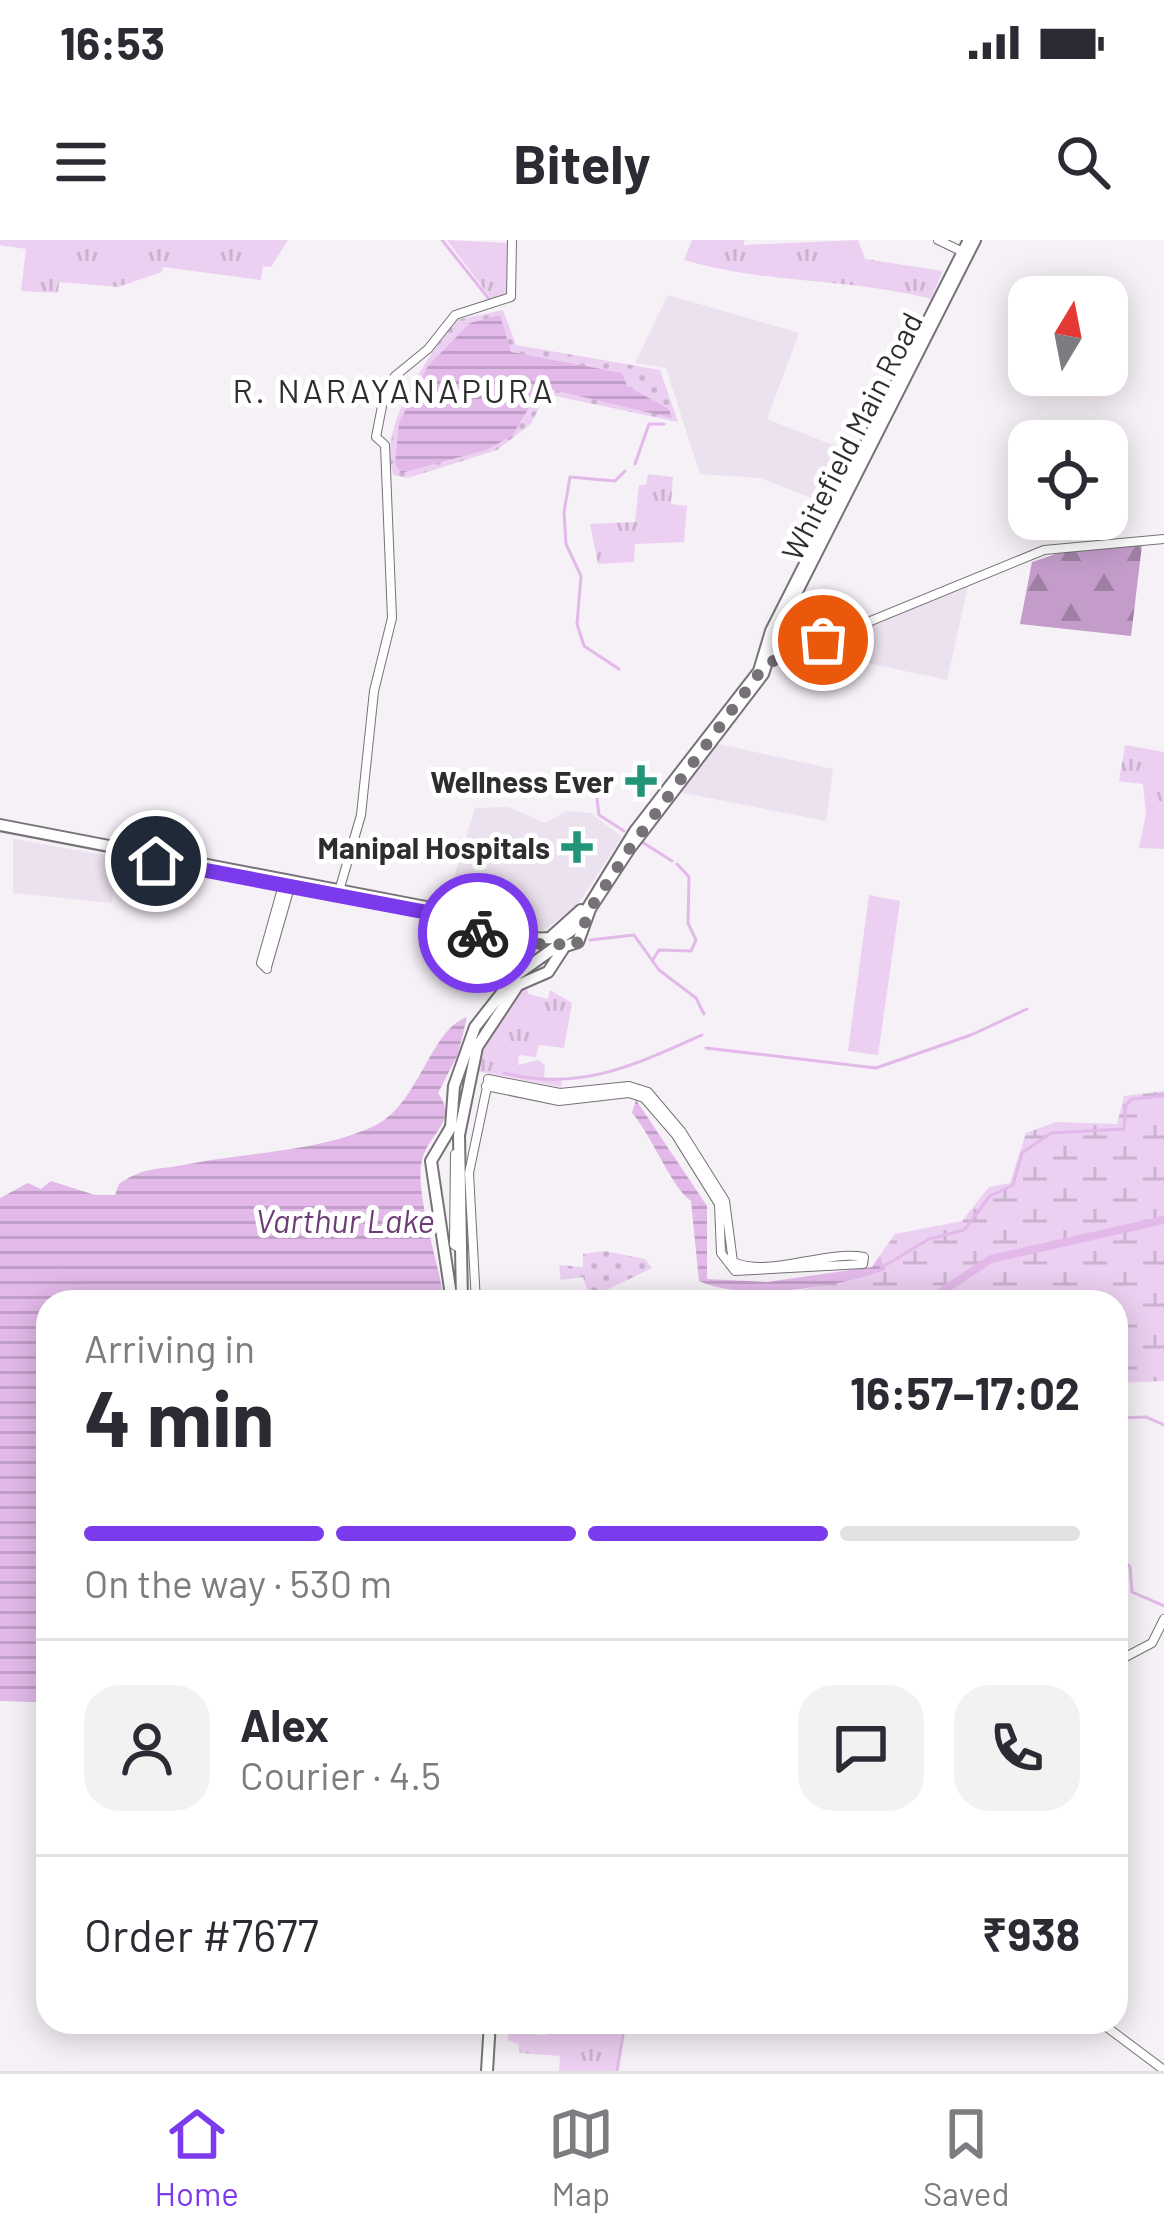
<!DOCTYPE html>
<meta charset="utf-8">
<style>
:root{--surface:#fff;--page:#f2f2f3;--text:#2b2b33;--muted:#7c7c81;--line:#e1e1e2;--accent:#7c3aed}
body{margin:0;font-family:Barlow,sans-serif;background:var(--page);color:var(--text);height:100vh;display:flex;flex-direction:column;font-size:45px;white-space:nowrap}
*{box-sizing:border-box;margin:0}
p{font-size:39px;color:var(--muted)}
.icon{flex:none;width:66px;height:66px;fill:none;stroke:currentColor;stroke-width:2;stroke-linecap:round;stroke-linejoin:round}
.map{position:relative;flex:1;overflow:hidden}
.drawer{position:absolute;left:36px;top:1050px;width:1092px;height:744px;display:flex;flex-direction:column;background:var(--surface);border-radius:36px;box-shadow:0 6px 30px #0003}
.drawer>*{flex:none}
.needle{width:78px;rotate:10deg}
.controls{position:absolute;left:1008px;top:36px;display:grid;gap:24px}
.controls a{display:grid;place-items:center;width:120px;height:120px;border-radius:24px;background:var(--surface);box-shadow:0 6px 30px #0003;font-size:60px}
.pin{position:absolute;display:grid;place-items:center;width:102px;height:102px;color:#fff;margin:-51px;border:6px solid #fff;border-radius:50%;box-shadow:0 3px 12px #0007}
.courier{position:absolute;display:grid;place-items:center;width:120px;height:120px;margin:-60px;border:9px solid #7c3aed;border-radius:50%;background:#fff;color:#222;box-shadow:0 3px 15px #0007}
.overview em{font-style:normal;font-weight:700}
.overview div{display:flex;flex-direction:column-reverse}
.overview{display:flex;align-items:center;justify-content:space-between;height:204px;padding:0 48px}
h1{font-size:78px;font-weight:700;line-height:90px}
.bar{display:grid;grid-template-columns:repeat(4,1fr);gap:18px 12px;align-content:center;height:144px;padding:0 48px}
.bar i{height:15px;border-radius:9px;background:var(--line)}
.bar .current{background:var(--accent)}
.bar p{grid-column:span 4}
.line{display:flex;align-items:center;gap:30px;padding:0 48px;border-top:3px solid var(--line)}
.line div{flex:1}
.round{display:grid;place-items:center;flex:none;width:126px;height:126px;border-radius:36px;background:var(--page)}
.status{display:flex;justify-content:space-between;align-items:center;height:84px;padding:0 60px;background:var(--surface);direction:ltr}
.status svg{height:33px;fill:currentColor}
header{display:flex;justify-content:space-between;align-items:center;height:156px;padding:0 48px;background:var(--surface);font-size:54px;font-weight:700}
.tabs{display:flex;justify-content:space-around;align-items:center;height:168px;border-top:3px solid var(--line);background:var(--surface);font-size:33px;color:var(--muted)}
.tabs a{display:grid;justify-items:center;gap:6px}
.tabs .current{color:var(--accent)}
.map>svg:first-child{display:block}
</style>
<div class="status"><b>16:53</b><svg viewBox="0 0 49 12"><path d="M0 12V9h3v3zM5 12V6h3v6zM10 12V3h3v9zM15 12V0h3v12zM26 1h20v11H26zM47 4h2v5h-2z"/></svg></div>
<header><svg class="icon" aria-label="menu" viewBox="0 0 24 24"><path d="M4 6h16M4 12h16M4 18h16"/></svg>Bitely<svg class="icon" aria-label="search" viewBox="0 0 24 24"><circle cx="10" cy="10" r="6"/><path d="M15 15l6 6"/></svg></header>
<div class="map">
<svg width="1164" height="1831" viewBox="0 0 1164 1831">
<defs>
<pattern id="grass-tufts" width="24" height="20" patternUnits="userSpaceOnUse" patternTransform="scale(3)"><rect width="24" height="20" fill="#ecd0f1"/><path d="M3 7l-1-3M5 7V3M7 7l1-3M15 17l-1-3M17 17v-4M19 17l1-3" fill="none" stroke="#cbb3cf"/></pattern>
<pattern id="forest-firs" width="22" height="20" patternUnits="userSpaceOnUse" patternTransform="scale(3)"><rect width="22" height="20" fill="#c39cca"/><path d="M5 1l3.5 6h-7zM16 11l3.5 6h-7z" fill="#9f80a4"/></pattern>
<pattern id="wetland-marsh" width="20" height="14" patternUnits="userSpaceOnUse" patternTransform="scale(3)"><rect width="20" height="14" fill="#ecd0f1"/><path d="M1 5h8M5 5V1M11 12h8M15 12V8" fill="none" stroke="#cbb3cf"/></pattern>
<pattern id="park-dots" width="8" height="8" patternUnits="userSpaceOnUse" patternTransform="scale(3)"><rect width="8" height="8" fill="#ecd0f1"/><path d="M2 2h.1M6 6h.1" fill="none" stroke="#cbb3cf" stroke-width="1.8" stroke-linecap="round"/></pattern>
<pattern id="water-rules" width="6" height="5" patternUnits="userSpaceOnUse" patternTransform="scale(3)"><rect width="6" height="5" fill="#e2b9e9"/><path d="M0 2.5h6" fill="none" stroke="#c29fc8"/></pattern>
</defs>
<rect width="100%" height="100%" fill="#f6f0f7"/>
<path fill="#ece1ee" d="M668 55 799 93 767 179 855 214 830 265 760 238 700 234 666 128 635 123Z
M968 346 947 440 849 419 855 391Z
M714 503 833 529 826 581 678 552Z
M508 567 545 583 567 571 591 573 622 597 574 670 540 692 514 697 445 668 475 568Z
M13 599 116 617 112 663 13 653Z"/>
<path fill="url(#grass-tufts)" d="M0 0H288L271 27 263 26 261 40 163 27 162 32 118 47 59 42 58 53 21 51 26 9 0 5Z
M447 0 508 3 507 55 493 61Z
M692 0H745L743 5 858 0 865 19 943 31 931 59C849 38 765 44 684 20Z
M648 234 673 237 671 264 687 266 684 302 635 304 634 322 598 324 590 284 635 282 639 245H646Z
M1125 505 1164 512V609L1139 608 1146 574 1143 544 1119 541Z
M523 743 529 754 548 759 550 750 572 763 564 808 539 805 536 817 519 815 518 825 538 820 545 825 544 838 562 839 561 847 476 831 482 804Z
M553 1782 622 1788 616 1831H559L560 1816 520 1813 518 1804 508 1800V1792L546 1795Z"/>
<path fill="url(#forest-firs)" d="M1142 305 1131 396 1020 384 1032 322 1065 311Z"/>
<path fill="url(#wetland-marsh)" d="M1164 851V1141L1116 1143V1062H754L885 1030 880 1015 895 994 962 981 989 947 1010 943 1026 893 1056 882 1117 884 1124 856Z"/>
<path fill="url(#park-dots)" d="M503 70 516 105 660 130 678 182 546 154 531 184 497 210 408 238 393 235C377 184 428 122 452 81Z
M605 1011 645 1019 652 1028 590 1058 583 1037 561 1040 559 1025 583 1027V1014Z"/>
<path fill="#ecd0f1" d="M869 655 900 661 878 815 848 811Z"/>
<path fill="url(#water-rules)" d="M500 75 511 112 622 133 627 146 669 169 672 178 541 147 512 196 486 210 401 233 395 224 399 183 428 126 470 83Z
M467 777 458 814 438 853C459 882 428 894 422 920 414 953 440 1025 444 1062H48V1462L0 1461V958L28 943 41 949 51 941 95 955H115L119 944C144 926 161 930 189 924 248 912 317 912 372 887 419 867 429 790 467 777Z
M636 860 707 966V1039L767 1042 872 1027 880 1015 885 1030C840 1047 744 1062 699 1041L691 961C671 947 653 897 632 873Z"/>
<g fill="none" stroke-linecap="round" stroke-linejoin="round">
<path stroke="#e2b9e9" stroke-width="3" d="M442 0 489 59
M635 224 649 184H664
M619 429 584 406 577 384 581 336 566 304 564 272 570 237 615 241 625 231
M597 559 599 575 624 591
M642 602 672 621
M590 700 634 695 659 730 696 758 704 774
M652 721 659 710 691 711 696 700 688 683 689 637 677 624
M706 808 876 828 971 795 1027 769
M504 833C580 852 635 825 702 795
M881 1028 929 999 964 990 990 956 1013 945 1022 913 1051 893 1124 889 1126 865 1132 859 1164 856
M1116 1178 1146 1177 1164 1185
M1116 1312 1130 1327 1132 1352 1164 1366
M595 1782 599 1788 624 1789 617 1831"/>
<path stroke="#e2b9e9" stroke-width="8" d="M926 1062 991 1019 1164 980"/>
<g stroke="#767277" stroke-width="10">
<path id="tertiary" d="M938 0 963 12
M768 423 1044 310 1164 299
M339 651 361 575 374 451 392 378 385 205 376 197 384 156 395 136 428 109 455 75 511 57 512 0
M267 727 290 647
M267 729 261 723 283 645
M486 846 559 861 629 853 644 858 676 895 719 964 721 1013 735 1031 863 1024 864 1017C822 1010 771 1038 733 1022L725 961 681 891 648 852 629 846 560 853 488 839
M455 914 454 1005 461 1009
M476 1062 469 933 488 842
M1116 1422 1152 1403 1164 1379
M1100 1782 1164 1830"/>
</g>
<g stroke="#767277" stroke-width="14">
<path id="primary" d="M969 0 771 391 759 431 635 591 576 687 558 700 559 708 578 702 590 669 630 608 763 434 777 391 975 0
M0 585 426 667 504 699 560 698
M552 696 581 670
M452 1062 431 921 451 887 454 846 475 787 515 736 557 706
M462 1062 459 895 477 807 518 745 548 732 563 709
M487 1831 490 1782"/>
</g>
<use href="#tertiary" stroke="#fff" stroke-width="8"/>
<use href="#primary" stroke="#fff" stroke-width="10"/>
</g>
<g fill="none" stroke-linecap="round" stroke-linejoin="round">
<path stroke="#757176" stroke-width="12" stroke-dasharray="0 21.6" d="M478 693 517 708 557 701 563 709 578 702 590 669 630 608 766 424 823 400"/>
<path stroke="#7c3aed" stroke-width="15" d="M156 621 425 672 478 693"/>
</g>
<g fill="#229477" stroke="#fff" stroke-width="4.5">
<path d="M635 523h12v12h12v12h-12v12h-12v-12h-12v-12h12z"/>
<path d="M571 589h12v12h12v12h-12v12h-12v-12h-12v-12h12z"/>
</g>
<g text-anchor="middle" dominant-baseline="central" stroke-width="10" stroke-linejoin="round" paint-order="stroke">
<g font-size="30" fill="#302d30" stroke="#fff">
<text transform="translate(851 196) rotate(-63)">Whitefield Main Road</text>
</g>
<g font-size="30" font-weight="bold" fill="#302d30" stroke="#fff" text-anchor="end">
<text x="614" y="541">Wellness Ever</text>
<text x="550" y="607">Manipal Hospitals</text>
</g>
<g font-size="33" letter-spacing="3" fill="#302d30" stroke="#fff">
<text x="394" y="150">R. NARAYANAPURA</text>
</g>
<g font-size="33" font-style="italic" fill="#6e3d77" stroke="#fff">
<text x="345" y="980">Varthur Lake</text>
</g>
</g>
</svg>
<div class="controls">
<a><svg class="needle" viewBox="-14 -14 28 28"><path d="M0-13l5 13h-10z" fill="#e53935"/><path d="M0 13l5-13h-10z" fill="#7c7c81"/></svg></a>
<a><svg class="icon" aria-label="locate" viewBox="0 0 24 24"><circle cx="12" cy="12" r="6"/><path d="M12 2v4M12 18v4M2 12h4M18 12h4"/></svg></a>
</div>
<div class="pin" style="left:823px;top:400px;background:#ea580c"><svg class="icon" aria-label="bag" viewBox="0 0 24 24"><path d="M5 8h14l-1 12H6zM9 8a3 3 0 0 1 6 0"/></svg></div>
<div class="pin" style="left:156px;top:621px;background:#1f2937"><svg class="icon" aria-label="home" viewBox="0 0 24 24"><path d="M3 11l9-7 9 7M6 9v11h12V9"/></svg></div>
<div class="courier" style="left:478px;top:693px"><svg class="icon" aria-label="bike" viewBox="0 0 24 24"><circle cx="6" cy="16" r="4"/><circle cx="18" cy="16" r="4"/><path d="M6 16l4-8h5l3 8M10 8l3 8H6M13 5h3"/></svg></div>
<section class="drawer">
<div class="overview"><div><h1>4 min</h1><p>Arriving in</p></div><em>16:57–17:02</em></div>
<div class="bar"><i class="current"></i><i class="current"></i><i class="current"></i><i></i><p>On the way · 530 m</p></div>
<div class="line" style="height:216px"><a class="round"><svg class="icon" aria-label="person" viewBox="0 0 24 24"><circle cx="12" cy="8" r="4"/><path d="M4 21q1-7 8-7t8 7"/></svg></a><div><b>Alex</b><p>Courier · 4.5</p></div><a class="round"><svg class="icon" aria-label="chat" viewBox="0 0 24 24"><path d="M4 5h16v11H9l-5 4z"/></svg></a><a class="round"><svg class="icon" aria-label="phone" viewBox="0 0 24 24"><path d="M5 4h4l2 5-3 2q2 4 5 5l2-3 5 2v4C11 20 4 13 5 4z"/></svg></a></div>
<div class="line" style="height:156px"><div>Order #7677</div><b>₹938</b></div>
</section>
</div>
<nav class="tabs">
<a class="current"><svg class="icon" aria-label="home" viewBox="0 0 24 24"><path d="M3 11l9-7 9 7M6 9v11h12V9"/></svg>Home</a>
<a><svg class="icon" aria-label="map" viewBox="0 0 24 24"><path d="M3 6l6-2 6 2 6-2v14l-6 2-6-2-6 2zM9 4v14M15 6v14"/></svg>Map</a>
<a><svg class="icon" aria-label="saved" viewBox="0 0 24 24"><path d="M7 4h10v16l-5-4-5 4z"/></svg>Saved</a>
</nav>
